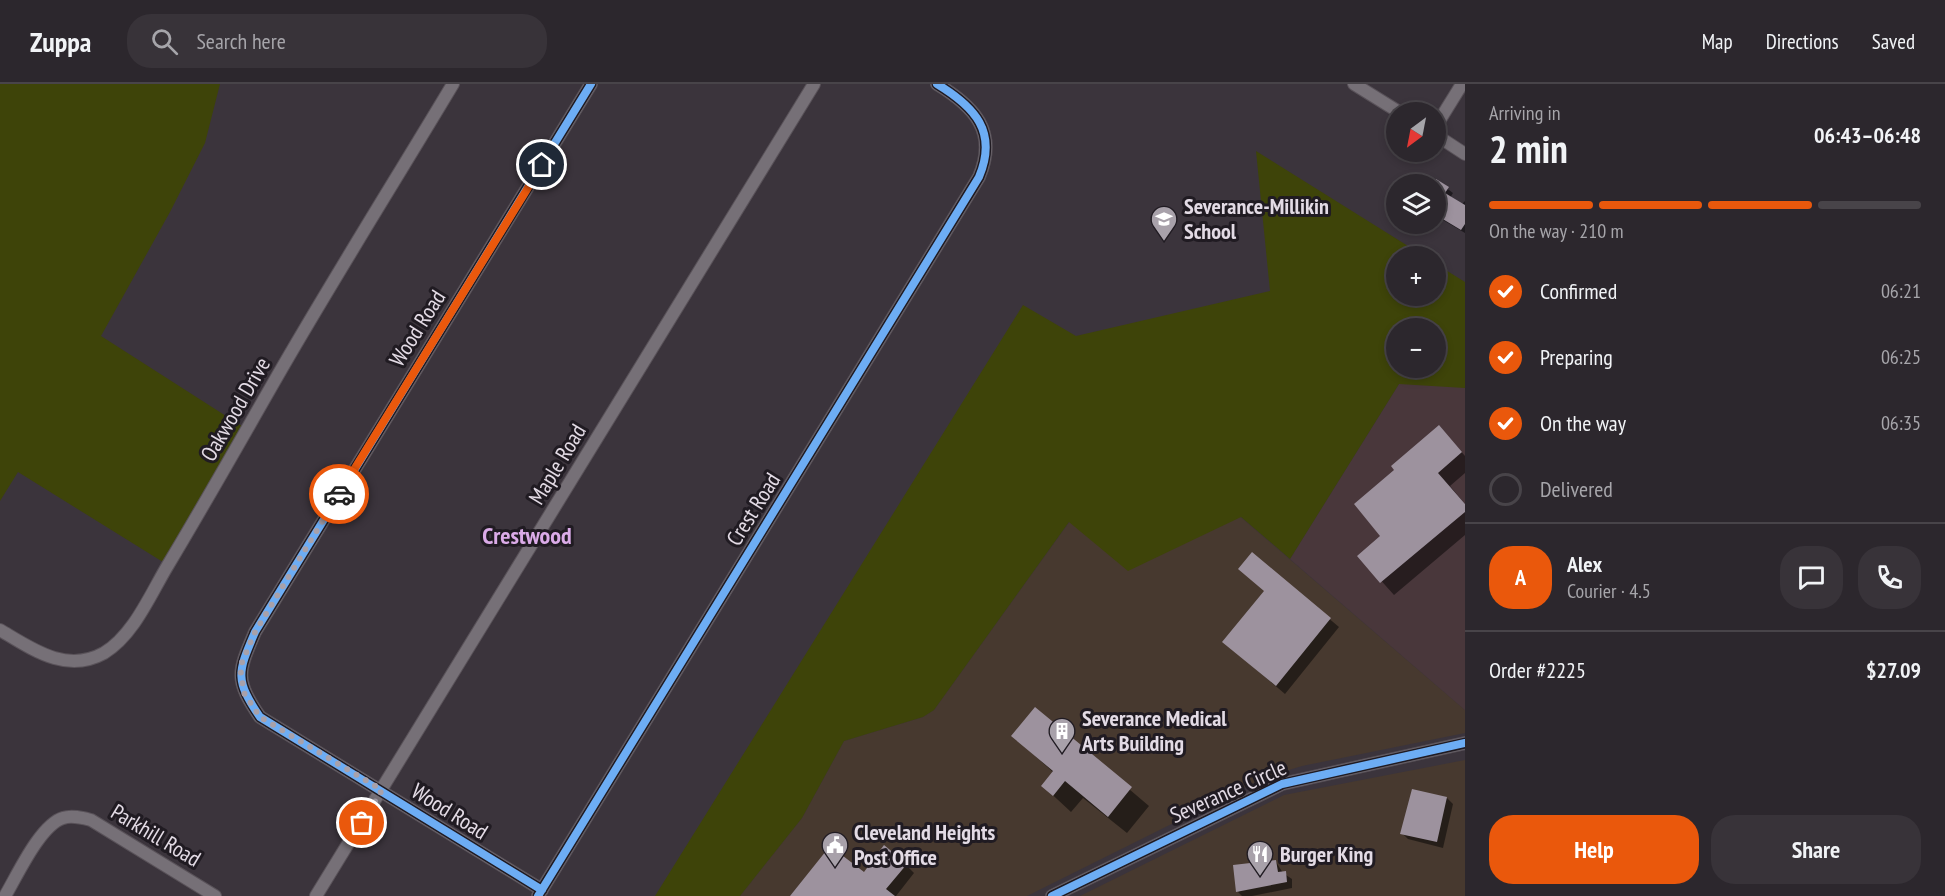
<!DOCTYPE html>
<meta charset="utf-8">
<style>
:root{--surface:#2c272d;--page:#383339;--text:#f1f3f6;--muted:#a6a5aa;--line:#484449;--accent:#ea580c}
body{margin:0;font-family:"PT Sans Narrow",sans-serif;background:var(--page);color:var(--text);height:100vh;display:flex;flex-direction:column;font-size:22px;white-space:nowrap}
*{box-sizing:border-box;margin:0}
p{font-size:20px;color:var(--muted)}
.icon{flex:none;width:33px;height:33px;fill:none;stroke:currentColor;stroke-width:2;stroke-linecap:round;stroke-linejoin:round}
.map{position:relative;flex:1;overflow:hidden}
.details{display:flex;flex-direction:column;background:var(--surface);width:480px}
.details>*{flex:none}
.needle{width:39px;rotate:212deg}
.controls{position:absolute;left:1386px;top:18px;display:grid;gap:12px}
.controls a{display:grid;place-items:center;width:60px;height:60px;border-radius:50%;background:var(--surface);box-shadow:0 3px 9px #0003,0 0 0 2px var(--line);font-size:30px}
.pin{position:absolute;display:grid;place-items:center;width:51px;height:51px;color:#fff;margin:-26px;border:3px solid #fff;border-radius:50%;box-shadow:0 2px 6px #0007}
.courier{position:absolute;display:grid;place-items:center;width:60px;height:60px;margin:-30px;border:4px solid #ea580c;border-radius:50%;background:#fff;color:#222;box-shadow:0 2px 8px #0007}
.head em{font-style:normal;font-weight:600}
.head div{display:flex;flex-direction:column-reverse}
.head{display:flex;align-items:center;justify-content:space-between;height:102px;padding:0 24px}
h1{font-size:39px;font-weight:600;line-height:45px}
.bar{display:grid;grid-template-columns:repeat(4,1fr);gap:9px 6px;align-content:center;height:72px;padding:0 24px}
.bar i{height:8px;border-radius:4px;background:var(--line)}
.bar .on{background:var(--accent)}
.bar p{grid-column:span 4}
.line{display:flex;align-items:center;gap:15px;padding:0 24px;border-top:2px solid var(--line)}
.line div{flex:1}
.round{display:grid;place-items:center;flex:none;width:63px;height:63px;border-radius:24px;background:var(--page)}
ol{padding:0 24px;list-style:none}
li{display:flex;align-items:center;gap:18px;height:66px}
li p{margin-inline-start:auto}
li .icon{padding:6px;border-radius:50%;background:var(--accent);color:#fff;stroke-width:4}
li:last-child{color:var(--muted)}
li i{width:33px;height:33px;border:3px solid var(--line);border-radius:50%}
.cta{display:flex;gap:12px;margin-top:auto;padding:12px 24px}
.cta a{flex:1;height:69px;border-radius:24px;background:var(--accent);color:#fff;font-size:24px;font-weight:600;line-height:69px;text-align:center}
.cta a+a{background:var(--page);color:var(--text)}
header{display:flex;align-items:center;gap:36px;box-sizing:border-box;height:84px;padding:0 30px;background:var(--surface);border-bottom:2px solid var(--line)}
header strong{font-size:28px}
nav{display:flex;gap:33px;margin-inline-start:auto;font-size:21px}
.search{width:420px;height:54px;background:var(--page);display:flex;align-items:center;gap:15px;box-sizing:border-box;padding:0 21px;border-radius:24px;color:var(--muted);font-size:22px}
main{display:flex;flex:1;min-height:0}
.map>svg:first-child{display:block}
</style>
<header>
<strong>Zuppa</strong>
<div class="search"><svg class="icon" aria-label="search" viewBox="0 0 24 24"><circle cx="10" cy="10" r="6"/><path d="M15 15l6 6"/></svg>Search here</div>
<nav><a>Map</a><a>Directions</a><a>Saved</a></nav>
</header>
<main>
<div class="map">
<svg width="1465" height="812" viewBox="0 0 1465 812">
<rect width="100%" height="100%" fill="#3b343c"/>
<path fill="#47392f" d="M1137 344 1465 626V649L1302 682 1266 693 1027 812H740L802 734 844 657 923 633 934 626Z
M1465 676V812H1080L1284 711Z"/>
<path fill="#49373b" d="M1438 236 1465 253V626L1290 475 1409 284H1436V244Z"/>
<path fill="#3e4409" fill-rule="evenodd" d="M0 0H220L205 59 170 128 101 252 251 348 171 483 18 388 0 417Z
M1256 67 1424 172H1396V212H1436V180L1465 198V304L1399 300 1290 475 1241 433 1128 487 1069 438 934 626 923 633 844 657 802 734 740 812H655L1023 221 1076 252 1270 207ZM1396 244H1436V284H1396Z"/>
<path fill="#0007" d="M1437 97 1453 109 1450 114 1462 120 1465 117V149L1436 132Z
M1451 356 1465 372V389L1450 402 1465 420V451L1394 511 1359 472 1382 452Z
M1252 470 1339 543 1285 610 1224 558 1265 508Z
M1035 625 1149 722 1127 749 1083 714 1071 728 1043 702 1054 689 1013 652Z
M1447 714 1453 720 1443 764 1408 755 1402 749Z
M1276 778 1283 789 1292 795V804L1252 812H1242L1238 808Z
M906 781 914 789 896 812H792Z"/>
<path fill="#9d929e" d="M1436 95 1449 103 1445 109 1465 121V140L1461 146 1436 131Z
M1439 341 1462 368 1438 389 1465 420V428L1380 499 1357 472 1380 452 1354 420 1394 386 1391 382Z
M1252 468 1331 534 1276 602 1222 558 1264 507 1238 485Z
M1035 623 1132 703 1108 733 1065 697 1053 712 1041 702 1053 687 1011 652Z
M1412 705 1447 713 1437 758 1400 750Z
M884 761 907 780 886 805 895 812H790L830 762 864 788Z
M1276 776 1278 788 1286 787 1287 798 1236 808 1233 781Z"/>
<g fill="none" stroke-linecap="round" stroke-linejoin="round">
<g stroke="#595259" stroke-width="14">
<path id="street" d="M1354 0 1399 28
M1436 42 1462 0
M1436 51 1465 70
M0 546C32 565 66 590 104 569 134 551 151 509 168 481 207 416 244 350 282 284 337 189 396 95 453 0
M542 806 260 633C234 595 238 588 255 548L591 0
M5 812C17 792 40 741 63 734 72 731 83 734 91 736L215 812
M316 812 814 0
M538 812 979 93C998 48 975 23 937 0
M1052 812 1282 700 1465 659"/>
</g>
<use href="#street" stroke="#767077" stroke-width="12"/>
<g stroke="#201b22" stroke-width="11">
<path id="cycleway" d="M542 806 260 633C234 595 238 588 255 548L591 0
M538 812 979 93C998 48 975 23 937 0
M1052 812 1282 700 1465 659"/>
</g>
<use href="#cycleway" stroke="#6dadf4" stroke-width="8"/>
</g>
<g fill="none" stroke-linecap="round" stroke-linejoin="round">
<path stroke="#a8a1aa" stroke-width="6" stroke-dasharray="0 10.8" d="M339 410 255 548 240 583 244 609 260 633 382 706 362 739"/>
<path stroke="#ea580c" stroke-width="8" d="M339 410 542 81"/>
</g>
<defs>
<g id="school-pin" transform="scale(1.35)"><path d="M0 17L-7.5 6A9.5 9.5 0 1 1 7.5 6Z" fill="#a8a1aa" stroke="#201b22"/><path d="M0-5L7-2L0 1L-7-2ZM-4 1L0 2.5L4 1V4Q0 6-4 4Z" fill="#fff"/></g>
<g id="building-pin" transform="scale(1.35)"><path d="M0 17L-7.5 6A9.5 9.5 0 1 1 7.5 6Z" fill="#a8a1aa" stroke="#201b22"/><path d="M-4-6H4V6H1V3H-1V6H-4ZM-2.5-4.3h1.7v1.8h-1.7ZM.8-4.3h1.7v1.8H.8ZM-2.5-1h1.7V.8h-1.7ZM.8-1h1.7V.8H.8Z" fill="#fff"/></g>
<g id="civic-pin" transform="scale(1.35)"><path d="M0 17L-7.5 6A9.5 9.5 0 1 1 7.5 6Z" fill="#a8a1aa" stroke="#201b22"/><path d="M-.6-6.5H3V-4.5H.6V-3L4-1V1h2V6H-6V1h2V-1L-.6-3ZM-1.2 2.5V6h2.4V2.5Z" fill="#fff"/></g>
<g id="restaurant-pin" transform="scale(1.35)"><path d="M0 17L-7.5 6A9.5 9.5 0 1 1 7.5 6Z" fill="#a8a1aa" stroke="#201b22"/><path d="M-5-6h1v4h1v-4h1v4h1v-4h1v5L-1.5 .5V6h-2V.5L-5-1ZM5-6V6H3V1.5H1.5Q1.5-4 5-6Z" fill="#fff"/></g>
</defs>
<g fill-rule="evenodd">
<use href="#school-pin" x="1164" y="135"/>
<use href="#building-pin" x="1062" y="647"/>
<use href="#civic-pin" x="835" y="761"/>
<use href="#restaurant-pin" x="1260" y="770"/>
</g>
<g text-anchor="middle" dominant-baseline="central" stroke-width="6" stroke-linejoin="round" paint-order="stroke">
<g font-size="22" font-weight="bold" fill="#e3dbe5" stroke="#201b22" text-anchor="start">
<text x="1184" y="122">Severance-Millikin<tspan x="1184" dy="25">School</tspan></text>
<text x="1082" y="634">Severance Medical<tspan x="1082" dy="25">Arts Building</tspan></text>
<text x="854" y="748">Cleveland Heights<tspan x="854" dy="25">Post Office</tspan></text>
<text x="1280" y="770">Burger King</text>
</g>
<g font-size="22" fill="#e3dbe5" stroke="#201b22">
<text transform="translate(417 244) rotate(-58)">Wood Road</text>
<text transform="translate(235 325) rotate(-60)">Oakwood Drive</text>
<text transform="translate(557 380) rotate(-59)">Maple Road</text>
<text transform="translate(753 425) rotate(-58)">Crest Road</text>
<text transform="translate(1228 707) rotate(-24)">Severance Circle</text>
<text transform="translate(450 727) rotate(32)">Wood Road</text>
<text transform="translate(156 751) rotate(31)">Parkhill Road</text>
</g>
<g font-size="24" font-weight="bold" fill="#dbabe8" stroke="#201b22">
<text x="527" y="451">Crestwood</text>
</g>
</g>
</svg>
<div class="controls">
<a><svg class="needle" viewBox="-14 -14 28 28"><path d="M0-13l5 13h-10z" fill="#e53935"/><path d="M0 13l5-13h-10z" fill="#a6a5aa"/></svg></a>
<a><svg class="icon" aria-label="layers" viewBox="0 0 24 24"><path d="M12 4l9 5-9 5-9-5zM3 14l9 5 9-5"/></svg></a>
<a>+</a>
<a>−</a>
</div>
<div class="pin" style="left:362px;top:739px;background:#ea580c"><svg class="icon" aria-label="bag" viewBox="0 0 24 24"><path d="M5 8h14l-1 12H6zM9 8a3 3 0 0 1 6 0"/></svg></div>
<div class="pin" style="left:542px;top:81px;background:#1f2937"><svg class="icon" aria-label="home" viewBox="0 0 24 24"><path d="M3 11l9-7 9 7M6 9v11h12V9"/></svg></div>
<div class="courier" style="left:339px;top:410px"><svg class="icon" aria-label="car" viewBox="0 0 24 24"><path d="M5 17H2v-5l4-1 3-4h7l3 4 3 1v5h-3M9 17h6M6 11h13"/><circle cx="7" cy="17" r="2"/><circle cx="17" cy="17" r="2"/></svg></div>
</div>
<section class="details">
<div class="head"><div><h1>2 min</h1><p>Arriving in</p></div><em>06:43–06:48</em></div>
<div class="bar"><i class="on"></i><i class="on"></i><i class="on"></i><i></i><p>On the way · 210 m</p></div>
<ol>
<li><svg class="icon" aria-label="check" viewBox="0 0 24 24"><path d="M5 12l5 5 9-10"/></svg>Confirmed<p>06:21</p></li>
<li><svg class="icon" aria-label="check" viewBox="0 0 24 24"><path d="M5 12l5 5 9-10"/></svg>Preparing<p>06:25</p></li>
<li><svg class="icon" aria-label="check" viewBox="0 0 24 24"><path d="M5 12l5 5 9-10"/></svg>On the way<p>06:35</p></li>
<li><i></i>Delivered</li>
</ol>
<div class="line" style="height:108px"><b class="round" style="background:var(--accent);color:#fff">A</b><div><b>Alex</b><p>Courier · 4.5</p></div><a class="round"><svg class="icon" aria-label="chat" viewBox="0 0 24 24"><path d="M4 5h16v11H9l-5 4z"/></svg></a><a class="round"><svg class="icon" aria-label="phone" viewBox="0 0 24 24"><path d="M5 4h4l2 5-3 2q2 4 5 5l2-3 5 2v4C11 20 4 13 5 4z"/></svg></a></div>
<div class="line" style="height:78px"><div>Order #2225</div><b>$27.09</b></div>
<div class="cta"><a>Help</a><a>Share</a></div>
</section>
</main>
